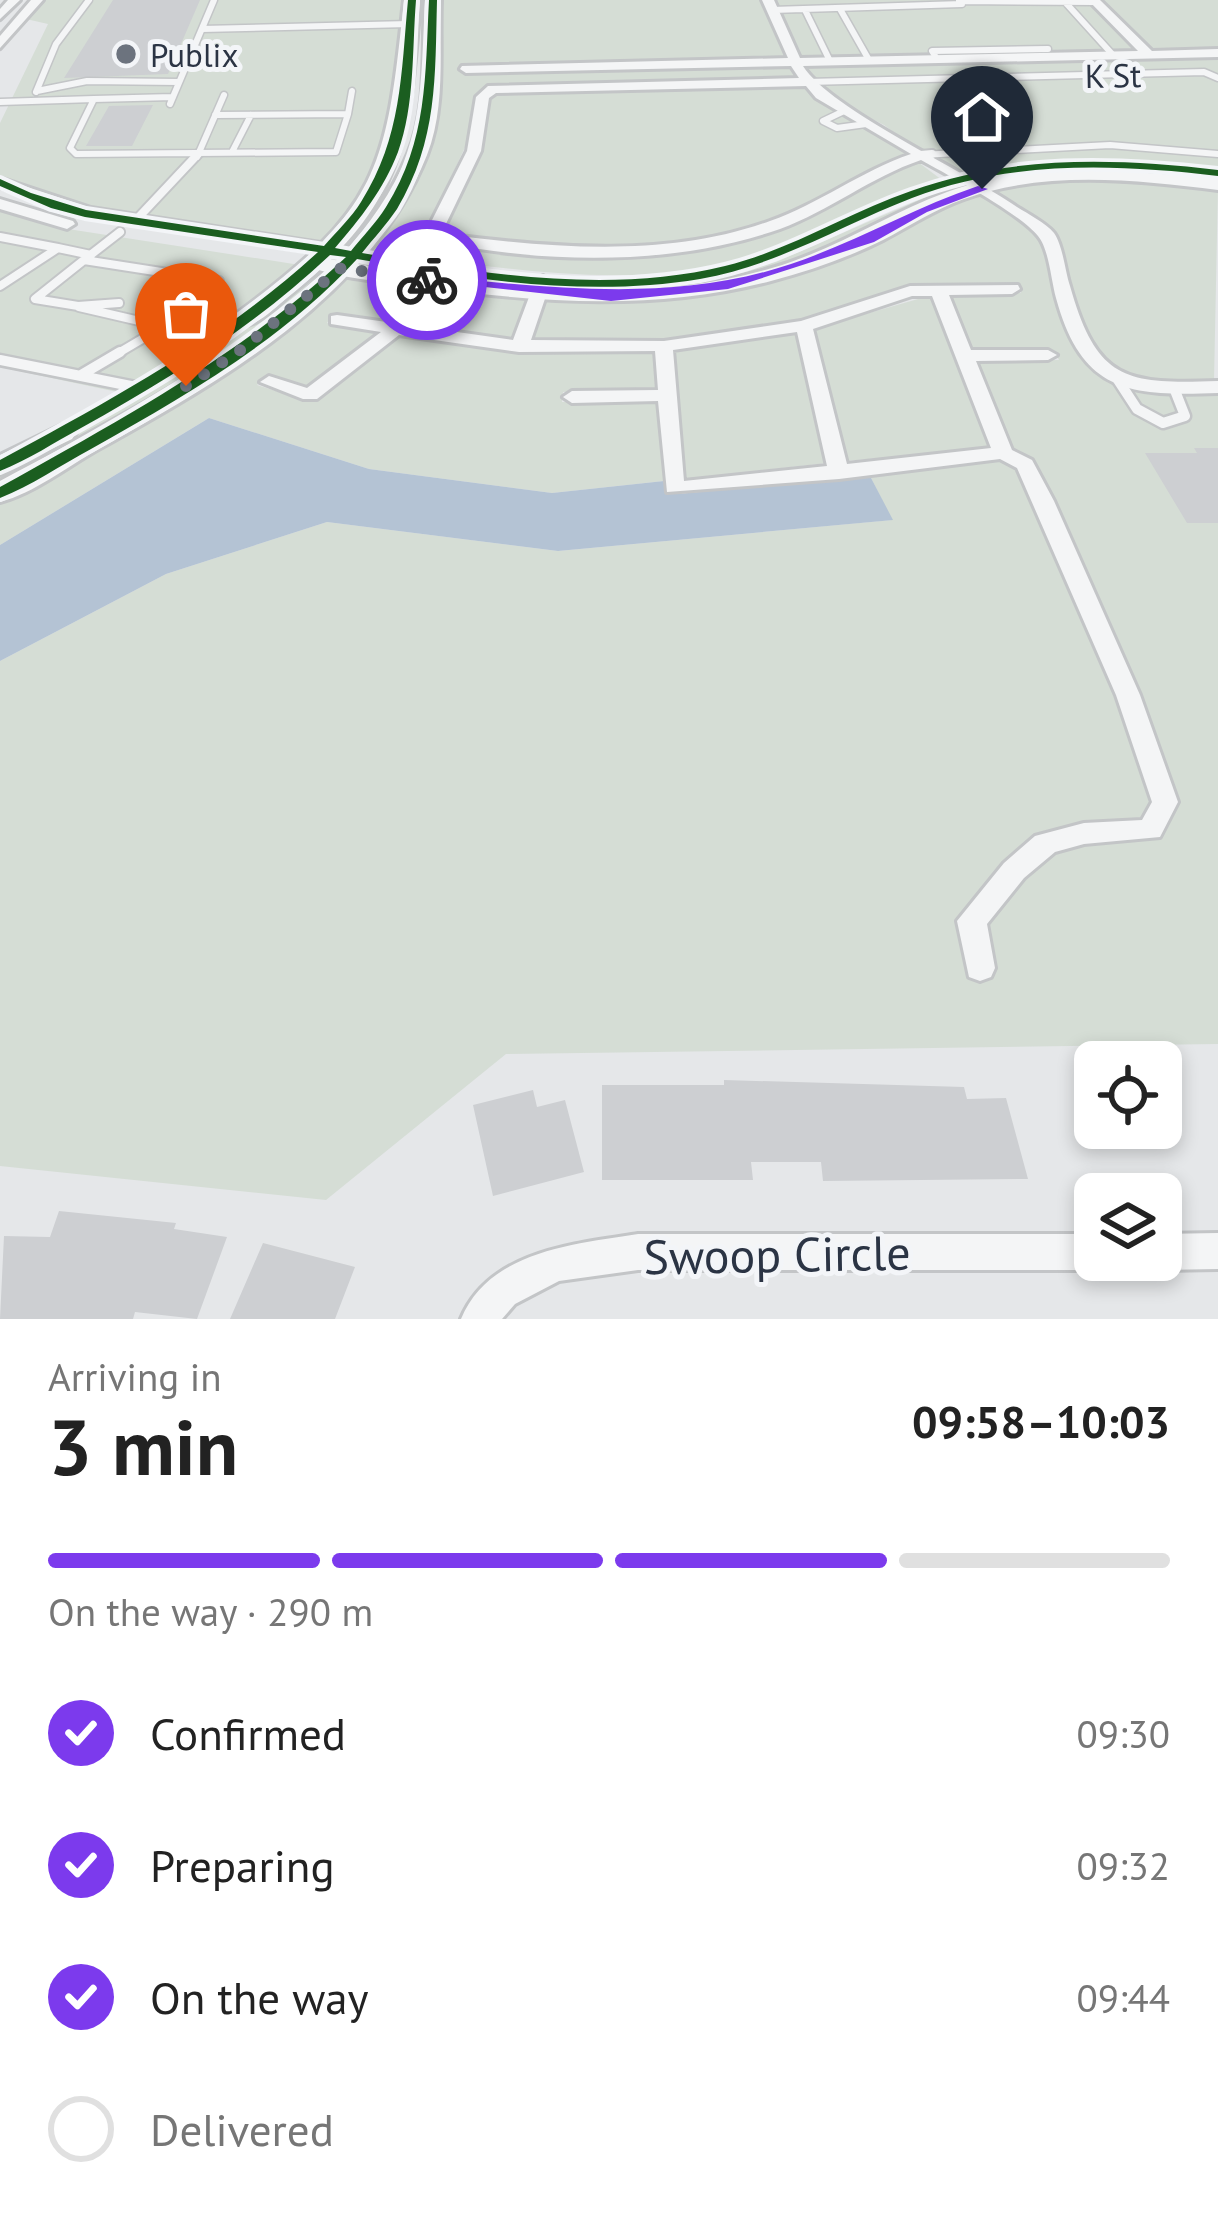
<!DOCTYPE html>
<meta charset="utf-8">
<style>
:root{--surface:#fff;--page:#f2f2f2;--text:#222;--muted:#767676;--line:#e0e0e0;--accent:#7c3aed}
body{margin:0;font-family:"PT Sans",sans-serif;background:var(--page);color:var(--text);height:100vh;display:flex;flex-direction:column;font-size:45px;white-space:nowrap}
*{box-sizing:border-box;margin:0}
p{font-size:39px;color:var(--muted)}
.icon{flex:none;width:66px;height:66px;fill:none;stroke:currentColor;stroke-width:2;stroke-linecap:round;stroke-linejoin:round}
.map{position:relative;height:1319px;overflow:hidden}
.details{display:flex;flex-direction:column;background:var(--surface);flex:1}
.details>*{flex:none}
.fabs{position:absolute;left:1074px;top:1041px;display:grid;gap:24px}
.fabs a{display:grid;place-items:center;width:108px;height:108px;border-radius:18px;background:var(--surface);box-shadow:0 6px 18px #0003;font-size:60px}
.pin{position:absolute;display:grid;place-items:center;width:102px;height:102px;color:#fff;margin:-123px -51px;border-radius:50% 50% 50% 0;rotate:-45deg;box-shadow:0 0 12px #0007}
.pin .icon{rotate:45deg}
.courier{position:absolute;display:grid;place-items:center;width:120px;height:120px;margin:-60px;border:9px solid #7c3aed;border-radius:50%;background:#fff;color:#222;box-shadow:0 3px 15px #0007}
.headline em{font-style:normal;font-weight:700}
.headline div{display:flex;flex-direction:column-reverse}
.headline{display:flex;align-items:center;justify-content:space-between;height:204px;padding:0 48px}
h1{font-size:78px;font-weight:700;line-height:90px}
.bar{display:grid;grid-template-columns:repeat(4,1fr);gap:18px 12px;align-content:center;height:144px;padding:0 48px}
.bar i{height:15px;border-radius:9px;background:var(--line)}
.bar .active{background:var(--accent)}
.bar p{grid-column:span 4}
ol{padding:0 48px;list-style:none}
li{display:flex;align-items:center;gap:36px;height:132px}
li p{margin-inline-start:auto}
li .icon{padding:12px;border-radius:50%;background:var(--accent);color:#fff;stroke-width:4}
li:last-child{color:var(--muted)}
li i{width:66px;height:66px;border:6px solid var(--line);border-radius:50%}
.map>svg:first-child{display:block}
</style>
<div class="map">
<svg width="1218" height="1319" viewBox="0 0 1218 1319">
<rect width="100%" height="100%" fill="#e5e7e9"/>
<path fill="#d5ddd5" d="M42 0H406L386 153 349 215 323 244C228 230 82 223 0 176V123L48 24 26 19Z
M439 0H762L788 59 461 66 460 71 790 64 800 80 493 87 428 227 443 243 566 258 685 252 780 228 918 162 942 180C881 199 827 237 765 255 629 295 501 266 365 251 441 160 430 112 439 0Z
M773 0H1088L1140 52 800 59Z
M1099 0H1218V50L1152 52Z
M1218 55V170C1128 158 1044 162 954 177L884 125 824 95 802 64Z
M803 86C822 110 881 134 910 156 860 173 818 204 769 222 667 260 557 249 451 236L444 227 481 152 489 97 497 92Z
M1114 178 1218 187 1214 381C1138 384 1093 382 1074 297 1069 277 1067 251 1054 235 1039 216 1013 203 993 191L1038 182Z
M953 185 965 188C819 257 714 297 548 289L643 288 776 262Z
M980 193C1000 206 1028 219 1041 238 1054 259 1053 287 1060 311 1086 395 1143 395 1218 392V1044L506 1054 326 1200 0 1166V661L166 574 327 522 558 551 892 520 870 476 1006 460 976 361 1059 360 1054 350 971 351 948 294 1021 293 1018 284 908 287 800 321 663 341 530 342 545 298 613 301 732 289Z
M0 210 68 229 300 265 201 344 122 393 0 367Z
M315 268 330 270 232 350 0 486V473L214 349Z
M344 273 529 297 512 341 333 314 327 323 382 332 309 388 267 375 257 385 304 400 317 398 398 335 525 353 656 352 658 390 563 392 562 402 659 401 664 481 552 493 369 469 209 418 0 545V500L162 409Z
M932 295 991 448 846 461 813 329Z
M796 333 827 463 684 479 673 351Z"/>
<path fill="#b4c3d4" d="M209 418 369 469 552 493 664 481 665 488 677 494 870 476 893 520 558 551 327 522 166 574 0 661V545Z"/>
<path fill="#cdcfd2" d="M113 0H200L168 74 64 78Z
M153 105 132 146H86L109 106Z
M1194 448H1218V523H1187L1145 453H1197Z
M724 1080 964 1087 967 1099 1006 1098 1028 1179 823 1181 821 1162H751L753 1180H602V1085H724Z
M533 1090 537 1107 565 1100 584 1172 493 1196 473 1105Z
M59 1211 176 1223 174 1229 227 1237 197 1319 135 1312 133 1319H0L4 1236 50 1237Z
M263 1243 355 1267 335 1319H230Z"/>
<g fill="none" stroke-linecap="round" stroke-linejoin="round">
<g stroke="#c3c5c7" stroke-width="9">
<path id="service-far2" d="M959 1 1095 2
M1065 2 1113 55
M840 9 869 60
M772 10 962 4
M805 10 830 61
M202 29 409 24
M937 59 932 51 1048 49
M807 82 1204 72 1218 78
M37 91 87 81 179 82
M36 92 56 44 89 0
M94 99 173 97
M0 102 94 99 70 148 76 154 336 152 348 114
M170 104 214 0
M844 111 823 121 837 128 866 124
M215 115 348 114 352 91
M232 152 251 115
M921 155 1110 145 1218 154
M197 157 224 95"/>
</g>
<g stroke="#c3c5c7" stroke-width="12">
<path id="service-far1" d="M921 155 932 154
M136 220 198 154
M0 237 58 248 0 286
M58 248 91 255
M84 260 35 299 78 306 119 303
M79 307 148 323 164 319
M142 307 168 320
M115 355 159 329 219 281 84 260 120 232"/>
</g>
<g stroke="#c3c5c7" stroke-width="15">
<path id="service" d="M0 360 141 388
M81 375 120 352
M1118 380 1137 409 1163 423 1185 416 1174 388"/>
</g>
<g stroke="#c3c5c7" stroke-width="6">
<path id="minor" d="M8 0H20L0 19V9Z
M31 0H43L0 48V36Z
M762 0H774L800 58 1138 51 1088 0H1100L1152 51 1218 49V57L803 66C831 110 966 171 1017 207 1028 214 1046 223 1054 233 1063 246 1065 271 1070 286 1097 382 1127 384 1218 381V393C1131 396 1082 394 1056 298 1051 280 1049 249 1038 236 1019 213 950 176 921 160 871 177 829 211 780 229 674 266 548 264 439 242L428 228 467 151 476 97 488 86 799 78 791 66 466 73 460 69 462 66 788 58ZM806 86 816 98 911 154C861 171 819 204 770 221 668 258 556 248 450 235L444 228 481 151 489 98 496 93Z
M0 178 91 208 327 244 335 249 327 254 88 217 0 187Z
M0 199 73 221 75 224 67 229 0 209Z
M543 276 551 281 531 340 664 341 801 321 910 286 1018 285 1020 289 1012 294 949 295 971 350H1048L1057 355 1048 360 976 361 1012 450 1032 460 1054 501 1140 695 1178 802 1160 837 1084 844 1055 852 1024 878 987 924 995 968 991 977 980 981 969 977 957 921 1004 863 1035 836 1084 823 1142 820 1152 802 1116 695 1017 468 1000 459 839 479 667 492 658 401 572 403 563 397 572 391 658 390 655 351 519 352 399 335 317 399H303L260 382 269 376 307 388 381 332 331 324V316L337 315 513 340 535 281ZM912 296H932L991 448 847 464 813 329ZM797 332 827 466 684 481 673 350Z
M1218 1233V1269L1161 1270 1147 1260H1161V1234Z
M638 1234H1095V1260H1109L1095 1270H638L559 1281 515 1304 502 1319H461C489 1251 574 1244 638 1234Z"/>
</g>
<g stroke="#c3c5c7" stroke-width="6">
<path id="tertiary" d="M1091 169 1218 178V190C1136 180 1044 170 964 199 935 209 910 226 883 240 847 258 809 271 771 281 658 311 540 303 426 287 396 283 323 278 302 262L312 256C461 282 623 312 772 268 835 250 887 214 947 192 993 175 1043 171 1091 169Z"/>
</g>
<g stroke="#c3c5c7" stroke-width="6">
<path id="secondary" d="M404 0H420C409 140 406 202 290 295 274 308 256 330 235 325V315C379 208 386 173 404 0Z
M425 0H441C439 50 446 107 427 155 371 296 223 380 97 450 67 467 34 493 0 502V481C141 404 343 312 408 154 428 107 422 50 425 0Z
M62 425 76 433 72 439 0 474V455Z"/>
</g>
<use href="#service-far2" stroke="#f4f5f6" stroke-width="6"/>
<use href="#service-far1" stroke="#f4f5f6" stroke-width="8"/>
<use href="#service" stroke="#f4f5f6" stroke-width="10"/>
<use href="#minor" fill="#f4f5f6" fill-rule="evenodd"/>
<use href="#tertiary" fill="#f4f5f6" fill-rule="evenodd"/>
<use href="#secondary" fill="#f7f7f8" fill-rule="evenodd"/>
<g stroke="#f3f5f8" stroke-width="8">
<path id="cycleway" d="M408 0H416C412 50 415 105 398 152 384 189 360 219 335 248L351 251C362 237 376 223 386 207 428 140 425 76 429 0H437C435 77 438 140 397 209 387 224 373 239 362 253 479 273 607 295 725 266 790 250 848 213 911 191 1011 155 1114 158 1218 170V176C1116 164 1010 160 912 198 842 225 776 266 700 279 586 298 470 279 357 259 283 340 185 396 91 449 61 465 31 486 0 498V487C122 419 243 354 346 257L330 255C256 325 171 378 81 428 55 442 28 460 0 471V460C113 399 223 339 318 252L85 217 51 208 0 186V179L31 193 86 210 324 246C336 232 351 218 361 202 402 137 401 74 408 0Z"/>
</g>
<use href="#cycleway" fill="#1b5e20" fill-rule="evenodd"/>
</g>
<path fill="#7c3aed" d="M978 186 988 189 927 212 874 242 728 289 611 301 421 280 427 276C549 287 672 304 791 264 856 242 913 208 978 186Z"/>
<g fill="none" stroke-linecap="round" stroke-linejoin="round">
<path stroke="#6c737e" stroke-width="12" stroke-dasharray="0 21.6" d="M186 386 238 352 341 268 427 280"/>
</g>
<circle fill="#6c737e" stroke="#f3f5f8" stroke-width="4.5" cx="126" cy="54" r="12"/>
<g text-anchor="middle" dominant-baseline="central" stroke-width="10" stroke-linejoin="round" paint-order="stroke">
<g font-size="33" fill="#2b3444" stroke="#f3f5f8" text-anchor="start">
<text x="150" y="54">Publix</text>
</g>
<g font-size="33" fill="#2b3444" stroke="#f3f5f8">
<text transform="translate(1113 75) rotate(-1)">K St</text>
</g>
<g font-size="48" fill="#2b3444" stroke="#f3f5f8">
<text transform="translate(777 1254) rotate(-1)">Swoop Circle</text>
</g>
</g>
</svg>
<div class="fabs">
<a><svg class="icon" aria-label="locate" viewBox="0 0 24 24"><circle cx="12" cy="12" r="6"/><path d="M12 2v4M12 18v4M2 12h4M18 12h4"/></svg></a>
<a><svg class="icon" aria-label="layers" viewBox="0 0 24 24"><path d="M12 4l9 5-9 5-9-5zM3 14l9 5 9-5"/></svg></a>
</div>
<div class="pin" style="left:186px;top:386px;background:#ea580c"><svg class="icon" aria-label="bag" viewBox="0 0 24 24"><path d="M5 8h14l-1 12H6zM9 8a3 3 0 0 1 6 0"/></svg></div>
<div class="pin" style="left:982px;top:189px;background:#1f2937"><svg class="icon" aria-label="home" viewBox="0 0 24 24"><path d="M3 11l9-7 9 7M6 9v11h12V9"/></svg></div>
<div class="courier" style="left:427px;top:280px"><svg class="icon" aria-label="bike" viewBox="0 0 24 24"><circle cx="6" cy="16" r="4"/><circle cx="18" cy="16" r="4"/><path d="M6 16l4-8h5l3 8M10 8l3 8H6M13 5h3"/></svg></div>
</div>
<section class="details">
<div class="headline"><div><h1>3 min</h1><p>Arriving in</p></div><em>09:58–10:03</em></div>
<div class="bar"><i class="active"></i><i class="active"></i><i class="active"></i><i></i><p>On the way · 290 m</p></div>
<ol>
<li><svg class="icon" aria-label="check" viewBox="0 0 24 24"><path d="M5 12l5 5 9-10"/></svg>Confirmed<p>09:30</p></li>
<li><svg class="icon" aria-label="check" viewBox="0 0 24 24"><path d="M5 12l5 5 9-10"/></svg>Preparing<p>09:32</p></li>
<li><svg class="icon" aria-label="check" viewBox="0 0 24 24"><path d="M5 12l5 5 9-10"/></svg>On the way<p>09:44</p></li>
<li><i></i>Delivered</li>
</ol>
</section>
